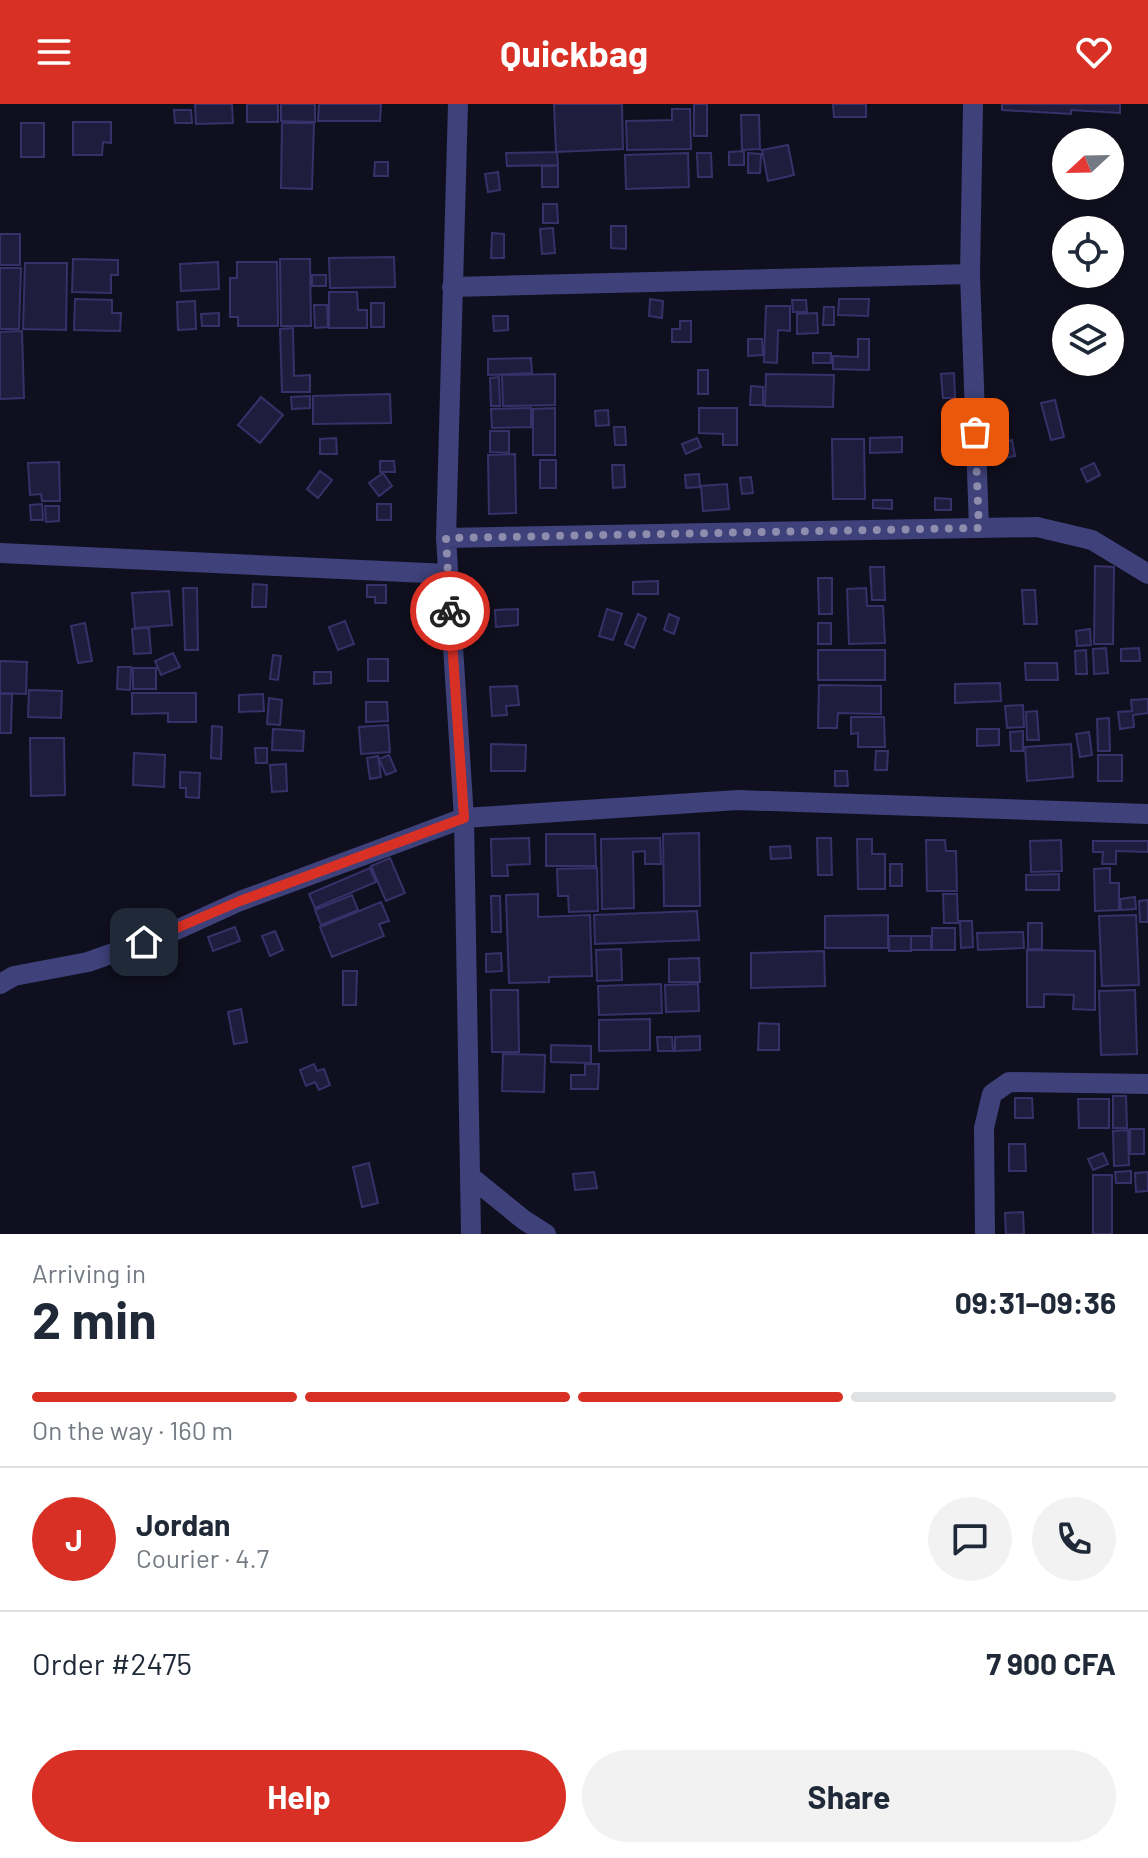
<!DOCTYPE html>
<meta charset="utf-8">
<style>
:root{--surface:#fff;--page:#f2f2f3;--text:#1f2937;--muted:#747a83;--line:#e0e1e3;--accent:#d93025}
body{margin:0;font-family:Barlow,sans-serif;background:var(--page);color:var(--text);height:100vh;display:flex;flex-direction:column;font-size:30px;white-space:nowrap}
*{box-sizing:border-box;margin:0}
p{font-size:26px;color:var(--muted)}
.icon{flex:none;width:44px;height:44px;fill:none;stroke:currentColor;stroke-width:2;stroke-linecap:round;stroke-linejoin:round}
.map{position:relative;height:1130px;overflow:hidden}
.details{display:flex;flex-direction:column;background:var(--surface);flex:1}
.details>*{flex:none}
.needle{width:52px;rotate:248deg}
.tools{position:absolute;left:1052px;top:24px;display:grid;gap:16px}
.tools a{display:grid;place-items:center;width:72px;height:72px;border-radius:50%;background:var(--surface);box-shadow:0 4px 12px #0003;font-size:40px}
.pin{position:absolute;display:grid;place-items:center;width:68px;height:68px;color:#fff;margin:-34px;border-radius:16px;box-shadow:0 4px 12px #0006}
.courier{position:absolute;display:grid;place-items:center;width:80px;height:80px;margin:-40px;border:6px solid #d93025;border-radius:50%;background:#fff;color:#222;box-shadow:0 2px 10px #0007}
.headline em{font-style:normal;font-weight:700}
.headline div{display:flex;flex-direction:column-reverse}
.headline{display:flex;align-items:center;justify-content:space-between;height:136px;padding:0 32px}
h1{font-size:52px;font-weight:700;line-height:60px}
.bar{display:grid;grid-template-columns:repeat(4,1fr);gap:12px 8px;align-content:center;height:96px;padding:0 32px}
.bar i{height:10px;border-radius:6px;background:var(--line)}
.bar .active{background:var(--accent)}
.bar p{grid-column:span 4}
.line{display:flex;align-items:center;gap:20px;padding:0 32px;border-top:2px solid var(--line)}
.line div{flex:1}
.round{display:grid;place-items:center;flex:none;width:84px;height:84px;border-radius:42px;background:var(--page)}
.button{display:flex;gap:16px;margin-top:auto;padding:16px 32px}
.button a{flex:1;height:92px;border-radius:48px;background:var(--accent);color:#fff;font-size:32px;font-weight:700;line-height:92px;text-align:center}
.button a+a{background:var(--page);color:var(--text)}
header{display:flex;justify-content:space-between;align-items:center;height:104px;padding:0 32px;background:var(--accent);color:#fff;font-size:36px;font-weight:700}
.map>svg:first-child{display:block}
</style>
<header><svg class="icon" aria-label="menu" viewBox="0 0 24 24"><path d="M4 6h16M4 12h16M4 18h16"/></svg>Quickbag<svg class="icon" aria-label="heart" viewBox="0 0 24 24"><path d="M12 20l-8-8c-3-5 5-10 8-4 3-6 11-1 8 4z"/></svg></header>
<div class="map">
<svg width="1148" height="1130" viewBox="0 0 1148 1130">
<rect width="100%" height="100%" fill="#100f1f"/>
<path fill="#201c3e" stroke="#363168" stroke-width="2" d="M195 0H232L233 19 196 20Z
M247 0H278V18H247Z
M281 0H315V18L281 17Z
M319 0H381L380 17H318Z
M554 0H622L623 45 556 48Z
M694 0H707V32H694Z
M833 0H866V13H834Z
M1002 0H1120V9L1071 6V10L1002 6Z
M672 5H690L691 45 627 46 626 17 672 16Z
M174 6H191L192 19H175Z
M741 11H759L760 45 742 46Z
M73 18H111V39L103 38 102 51H73Z
M21 19H44V53H21Z
M282 19H314L312 85 281 84Z
M788 41 794 71 768 77 762 46Z
M744 47V61H729V48Z
M557 48 558 61 507 62 506 49Z
M688 49 689 83 626 85 625 51Z
M697 49H711L712 73H698Z
M748 49 761 50 760 69H748Z
M375 58H388V72H374Z
M542 62H558V83H542Z
M498 68 500 86 488 88 485 70Z
M543 100H557L558 119H543Z
M611 122H626V145L611 144Z
M553 124 555 149 542 150 540 125Z
M492 129 504 130V154H491Z
M0 130H20V161H0Z
M394 153 395 183 330 184 329 154Z
M73 155 118 156V171H111V189L72 188Z
M280 155H310L311 222H281Z
M218 158 219 185 181 187 180 160Z
M237 158H277L278 222H238V213H230V174H237Z
M25 159H67L66 226 23 225Z
M0 164H21L19 225H0Z
M312 171H326V182H312Z
M329 188H357L358 206H367V224H329Z
M75 195 112 196V209H121L120 227 74 226Z
M650 195 663 197 662 214 649 212Z
M839 195H869L868 212 838 211Z
M792 196H806L807 208H793Z
M195 197 196 225 178 226 177 198Z
M371 199H384V223H371Z
M314 201H327L328 223 315 224Z
M766 202H790V227L778 226 777 259 764 258Z
M824 203H834V221H823Z
M219 209V222H202L201 210Z
M817 209 818 229 797 230V210Z
M493 212H508V226L494 227Z
M680 217H691V238H672V225H680Z
M293 224 294 272 310 271V288H282L280 225Z
M22 227 24 294 0 295V228Z
M748 235H762L763 251 748 252Z
M858 235H869V266L833 265V252L858 253Z
M813 249H831V259H813Z
M531 254 532 269 488 271V255Z
M698 266H708V290H698Z
M954 269 955 294H943L941 270Z
M555 270V301L503 302 502 271Z
M766 270 834 271 833 303 765 302Z
M499 273 500 302H491L490 274Z
M751 282 763 283V301H750Z
M390 290 391 319 313 320V292Z
M310 292V304L292 305 291 293Z
M261 293 283 311 260 339 238 321Z
M1055 296 1064 333 1051 336 1041 299Z
M531 304V323L492 324 491 305Z
M555 304V351H533V305Z
M699 304H737V341H723V330L699 329Z
M608 306 609 321 596 322 595 307Z
M614 323H625L626 341H615Z
M490 327H509V349L490 348Z
M902 333V348L870 349V334Z
M336 334 337 350H320V335Z
M697 334 701 343 686 350 682 340Z
M832 335H864L865 395H833Z
M1012 336 1015 352 1004 354 1001 339Z
M515 350 516 409 489 410 488 351Z
M540 356H556V384H540Z
M380 357H394L395 368H380Z
M59 358 60 397H42L41 390 30 391 28 359Z
M1094 359 1100 371 1087 378 1081 365Z
M612 361H624L625 383 613 384Z
M320 367 332 376 318 394 307 385Z
M383 369 392 382 379 392 369 379Z
M699 370 700 383 686 384 685 371Z
M751 373 753 389 742 390 740 374Z
M727 380 729 405 703 407 701 382Z
M935 394 951 395V406H935Z
M873 396H892V405L873 404Z
M42 400 43 416H31L30 401Z
M377 400H391V416H377Z
M45 402H59V417L46 418Z
M1095 462 1114 463 1113 540H1094Z
M870 463H884L885 496H872Z
M818 474H832V510H819Z
M658 477V490H633V478Z
M253 480 267 481 266 503H252Z
M367 481H386V499H375V493H367Z
M183 484H197L198 546H185Z
M866 484 867 502H883L885 539 849 540 847 485Z
M1022 486H1035L1037 520H1024Z
M169 487 172 521 135 524 132 489Z
M518 505V521L496 523 495 506Z
M607 505 622 510 613 536 599 532Z
M638 510 646 514 634 544 625 540Z
M669 510 679 514 674 530 664 526Z
M345 517 354 540 338 546 329 523Z
M85 519 92 557 78 559 71 522Z
M818 519H831V540H818Z
M149 524 151 549 134 550 132 525Z
M1090 525 1091 541 1077 542 1076 527Z
M1106 544 1108 569 1094 570 1093 545Z
M1139 544 1140 557H1121V545Z
M818 546H885V576H818Z
M1086 546 1087 570H1076L1075 547Z
M173 549 180 563 161 571 155 557Z
M273 551 281 552 278 576 270 575Z
M368 555H388V577H368Z
M0 557 27 558 26 590 0 589Z
M1025 559H1057L1058 576H1026Z
M118 563H131L130 586 117 585Z
M133 564H156V585H133Z
M314 568H331V579L314 580Z
M1000 579 1001 597 955 599V580Z
M819 581 881 582V610L838 609 837 624H818Z
M517 582 519 601 506 602 507 611 492 612 490 583Z
M29 586 62 587 61 614 28 613Z
M132 589H196V618H168V609L132 610Z
M0 590H12L11 629H0Z
M263 590 264 607 239 608V591Z
M269 594 282 596 280 621 267 620Z
M1148 595V609L1133 611 1134 623 1120 625 1118 608 1132 607 1131 596Z
M366 598H387L388 617 366 618Z
M1023 601 1024 623 1007 624 1005 602Z
M1037 607 1039 636H1027L1026 608Z
M851 613H884L885 643H858V629L851 630Z
M1109 614 1110 647H1098L1097 615Z
M388 621 390 648 361 650 359 623Z
M212 622 222 623 221 655 211 654Z
M273 625 304 627 303 647 272 646Z
M977 625H999V641L977 642Z
M1023 627V647H1011L1010 628Z
M1089 628 1092 651 1080 653 1076 630Z
M30 634H64L65 691 31 692Z
M491 640 526 641 525 667H491Z
M1071 640 1073 673 1027 677 1025 643Z
M255 644H267V659H256Z
M876 647H888L887 666H875Z
M134 649 165 651 164 683 133 681Z
M389 651 396 667 386 671 379 655Z
M1098 651H1122V677H1098Z
M378 652 381 673 370 675 367 654Z
M286 660 287 687 272 688 270 661Z
M835 667H847L848 682H835Z
M180 668 200 669 199 694 186 693V684H180Z
M699 729 700 802H664L663 730Z
M546 730H595L596 762H546Z
M529 734 530 760 507 761 508 772H492L491 735Z
M660 734 661 760H645V747L633 748 634 804 602 805 601 735Z
M817 734H831L832 771H818Z
M857 735H872V750H885V785H858Z
M926 736H945L946 747H956L957 787H927Z
M1061 736 1062 767 1031 768 1030 737Z
M1093 737H1148V748L1116 747V760H1102L1103 748H1093Z
M790 742 791 754 771 755 770 743Z
M390 754 405 789 386 797 371 762Z
M890 760H902V782H890Z
M370 764 376 778 315 804 309 790Z
M597 764 598 807 569 808 568 792H558L557 765Z
M1110 764V779H1119V806L1095 807 1094 765Z
M1059 770V786H1026V771Z
M538 790V813L590 811 592 872 549 873V878L509 879 506 791Z
M943 790H957L958 819H944Z
M352 791 358 806 321 821 315 806Z
M491 792H500L501 828H492Z
M1135 793 1136 805 1121 806 1120 795Z
M1148 796V818H1140L1139 797Z
M381 798 389 817 379 820 384 832 332 853 320 823Z
M697 807 699 836 595 840 594 811Z
M888 811V844H825V812Z
M1136 811 1139 881 1102 882 1099 812Z
M960 817H972L973 843 961 844Z
M1028 819H1042V845H1028Z
M235 823 240 837 213 847 208 833Z
M932 824H955V846H932Z
M275 827 283 846 270 852 262 832Z
M1023 828 1024 844 978 846 977 829Z
M889 832H911V847H889Z
M911 832H931V846H911Z
M621 845 622 876 597 877 596 846Z
M1027 846 1095 847V906L1073 905 1074 891 1044 890V903H1027Z
M824 847 825 882 751 884V849Z
M501 849 502 867 486 868V850Z
M699 854 700 878H669V855Z
M343 867H357L356 901H343Z
M661 880 662 909 599 911 598 882Z
M698 880 699 907 666 908 665 881Z
M491 886H518L519 948H492Z
M1135 886 1137 950 1101 951 1099 887Z
M241 905 247 938 234 940 228 908Z
M650 915V946L599 947V916Z
M759 919 779 920V946H758Z
M700 932V946L675 947V933Z
M657 933H672L673 947H658Z
M551 941 591 942V959L551 958Z
M503 950 545 951 544 988 502 987Z
M314 960 317 967 324 965 330 981 319 986 315 978 306 982 300 966Z
M585 960H599L598 985H571V971H585Z
M1113 992H1126L1127 1024H1113Z
M1015 994H1032L1033 1014H1015Z
M1078 995H1109V1024H1079Z
M1130 1025H1144V1050H1130Z
M1128 1026 1129 1061 1114 1062 1113 1027Z
M1009 1040H1025L1026 1067H1009Z
M1103 1049 1108 1060 1093 1066 1088 1055Z
M369 1059 378 1099 362 1103 353 1063Z
M1131 1067V1079H1116L1115 1068Z
M594 1068 597 1084 575 1086 573 1070Z
M1148 1068V1087L1136 1088 1135 1069Z
M1093 1071H1112V1130H1093Z
M1023 1108 1024 1130H1006L1005 1109Z"/>
<g fill="none" stroke-linecap="round" stroke-linejoin="round">
<path stroke="#3e417a" stroke-width="20" d="M458 0 446 434 464 714 471 1130
M973 0 970 170 979 424
M452 183 970 170
M446 434 1037 423 1092 436 1148 470
M0 449 448 470
M0 880 14 872 88 858 172 828 240 797 464 714 738 696 1148 710
M471 1073 524 1116 546 1130
M985 1130 984 1024 992 990 1009 978 1148 980"/>
</g>
<g fill="none" stroke-linecap="round" stroke-linejoin="round">
<path stroke="#8e8dae" stroke-width="8" stroke-dasharray="0 14.4" d="M450 507 446 434 979 424 975 328"/>
<path stroke="#d93025" stroke-width="10" d="M144 838 240 797 464 714 450 507"/>
</g>
</svg>
<div class="tools">
<a><svg class="needle" viewBox="-14 -14 28 28"><path d="M0-13l5 13h-10z" fill="#e53935"/><path d="M0 13l5-13h-10z" fill="#747a83"/></svg></a>
<a><svg class="icon" aria-label="locate" viewBox="0 0 24 24"><circle cx="12" cy="12" r="6"/><path d="M12 2v4M12 18v4M2 12h4M18 12h4"/></svg></a>
<a><svg class="icon" aria-label="layers" viewBox="0 0 24 24"><path d="M12 4l9 5-9 5-9-5zM3 14l9 5 9-5"/></svg></a>
</div>
<div class="pin" style="left:975px;top:328px;background:#ea580c"><svg class="icon" aria-label="bag" viewBox="0 0 24 24"><path d="M5 8h14l-1 12H6zM9 8a3 3 0 0 1 6 0"/></svg></div>
<div class="pin" style="left:144px;top:838px;background:#1f2937"><svg class="icon" aria-label="home" viewBox="0 0 24 24"><path d="M3 11l9-7 9 7M6 9v11h12V9"/></svg></div>
<div class="courier" style="left:450px;top:507px"><svg class="icon" aria-label="bike" viewBox="0 0 24 24"><circle cx="6" cy="16" r="4"/><circle cx="18" cy="16" r="4"/><path d="M6 16l4-8h5l3 8M10 8l3 8H6M13 5h3"/></svg></div>
</div>
<section class="details">
<div class="headline"><div><h1>2 min</h1><p>Arriving in</p></div><em>09:31–09:36</em></div>
<div class="bar"><i class="active"></i><i class="active"></i><i class="active"></i><i></i><p>On the way · 160 m</p></div>
<div class="line" style="height:144px"><b class="round" style="background:var(--accent);color:#fff">J</b><div><b>Jordan</b><p>Courier · 4.7</p></div><a class="round"><svg class="icon" aria-label="chat" viewBox="0 0 24 24"><path d="M4 5h16v11H9l-5 4z"/></svg></a><a class="round"><svg class="icon" aria-label="phone" viewBox="0 0 24 24"><path d="M5 4h4l2 5-3 2q2 4 5 5l2-3 5 2v4C11 20 4 13 5 4z"/></svg></a></div>
<div class="line" style="height:104px"><div>Order #2475</div><b>7 900 CFA</b></div>
<div class="button"><a>Help</a><a>Share</a></div>
</section>
